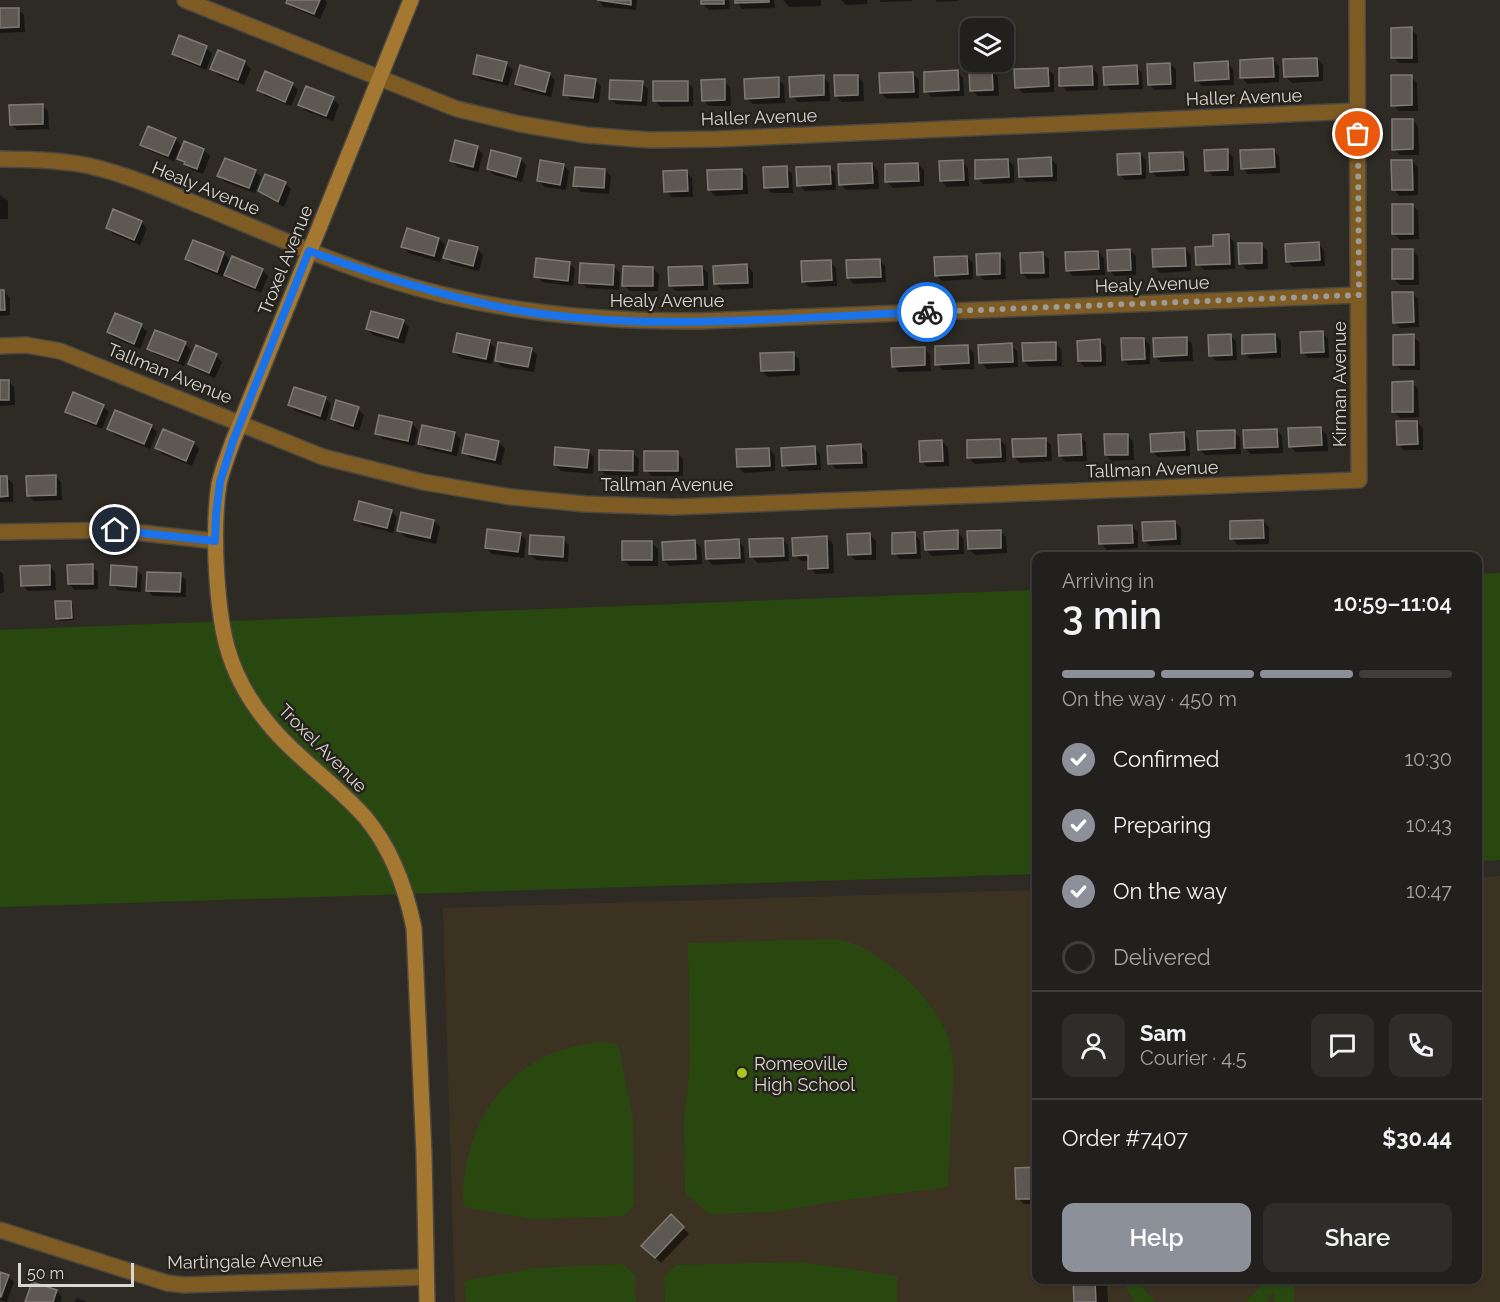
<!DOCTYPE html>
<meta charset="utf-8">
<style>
:root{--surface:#22201c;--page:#2e2d29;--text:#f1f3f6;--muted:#a2a3a3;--line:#3f3e3b;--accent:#8c9099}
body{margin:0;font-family:Raleway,sans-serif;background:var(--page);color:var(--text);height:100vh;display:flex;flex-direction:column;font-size:22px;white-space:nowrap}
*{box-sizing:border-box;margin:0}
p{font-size:20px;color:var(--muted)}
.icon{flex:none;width:33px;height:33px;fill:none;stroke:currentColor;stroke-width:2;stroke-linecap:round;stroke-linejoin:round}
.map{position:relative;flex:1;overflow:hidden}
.sheet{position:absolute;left:1032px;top:552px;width:450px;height:732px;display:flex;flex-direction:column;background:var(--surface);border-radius:12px;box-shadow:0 2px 4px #0004,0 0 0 2px var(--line)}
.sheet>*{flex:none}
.tools{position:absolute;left:960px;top:18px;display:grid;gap:12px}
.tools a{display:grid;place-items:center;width:54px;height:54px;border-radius:12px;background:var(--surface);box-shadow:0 2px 4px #0004,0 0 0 2px var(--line);font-size:30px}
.scale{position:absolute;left:18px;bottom:15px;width:116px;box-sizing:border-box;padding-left:6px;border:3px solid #d9d7d3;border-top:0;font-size:16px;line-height:21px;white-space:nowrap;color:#d9d7d3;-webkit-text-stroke:4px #25211b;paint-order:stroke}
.pin{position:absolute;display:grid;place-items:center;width:51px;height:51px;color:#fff;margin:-26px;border:3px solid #fff;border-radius:50%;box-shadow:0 2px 6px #0007}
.courier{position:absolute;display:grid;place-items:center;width:60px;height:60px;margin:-30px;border:4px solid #1a73e8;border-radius:50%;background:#fff;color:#222;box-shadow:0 2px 8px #0007}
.summary em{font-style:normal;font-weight:600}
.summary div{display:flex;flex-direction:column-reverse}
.summary{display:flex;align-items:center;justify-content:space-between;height:102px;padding:0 30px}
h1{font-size:39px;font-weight:600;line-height:45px}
.bar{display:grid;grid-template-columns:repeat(4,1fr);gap:9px 6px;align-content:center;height:72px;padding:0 30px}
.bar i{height:8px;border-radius:4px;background:var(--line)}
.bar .on{background:var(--accent)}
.bar p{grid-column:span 4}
.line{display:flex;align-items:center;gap:15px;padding:0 30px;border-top:2px solid var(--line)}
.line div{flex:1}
.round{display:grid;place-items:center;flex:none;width:63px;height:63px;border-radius:12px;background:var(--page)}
ol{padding:0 30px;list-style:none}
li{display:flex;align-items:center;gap:18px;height:66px}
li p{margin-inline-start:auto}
li .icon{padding:6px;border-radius:50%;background:var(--accent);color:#fff;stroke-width:4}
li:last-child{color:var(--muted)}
li i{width:33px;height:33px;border:3px solid var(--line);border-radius:50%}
.button{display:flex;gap:12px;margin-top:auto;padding:12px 30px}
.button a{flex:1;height:69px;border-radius:12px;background:var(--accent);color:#fff;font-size:24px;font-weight:600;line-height:69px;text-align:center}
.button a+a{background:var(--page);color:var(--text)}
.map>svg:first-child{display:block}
</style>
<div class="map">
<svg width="1500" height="1302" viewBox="0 0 1500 1302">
<rect width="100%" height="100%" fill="#2e2b25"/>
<path fill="#3b3221" d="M1500 876V1302H455L443 908 1036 890V1280H1478V877Z"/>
<path fill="#294810" d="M1500 573V860L1478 861V574Z
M1036 590V874L0 907V630Z
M833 939C856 941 880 957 897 971 918 988 941 1015 949 1040 956 1061 953 1083 952 1104 951 1132 949 1159 948 1187L837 1201 774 1212 709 1214 685 1193 684 1118 690 1065 688 943Z
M605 1042 618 1044 633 1119 634 1205 624 1216 535 1219 463 1207C461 1119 513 1047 605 1042Z
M798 1262 897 1276V1302H665L664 1277 677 1265Z
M623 1264 635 1275 636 1302H466L464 1281 535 1268Z
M1121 1280H1138L1147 1293 1156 1302H1135Z
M1265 1280H1294V1302H1275L1274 1292 1267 1302H1245L1258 1290Z"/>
<path fill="#0007" d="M289 0H325L327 3 320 19 294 8 288 3Z
M598 0H637L636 10 604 7Z
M702 0H729L730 9 709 10 703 4Z
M736 0H774L775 8 742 9Z
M783 0H821V6L789 7Z
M841 0H867V4L846 5Z
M879 0H912V1L881 2Z
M935 0H958V1L937 2Z
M18 9 24 15 25 32 0 33V10Z
M1411 29 1417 35 1418 63H1399L1393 57Z
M180 37 206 48 212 54 206 70 179 59 173 53Z
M218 52 245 63 251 69 244 85 218 75 212 69Z
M1317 59 1323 65V81L1292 83 1286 77Z
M1273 60 1279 66V82L1248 84 1242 78Z
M1227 63 1233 69 1234 85 1202 86 1196 80Z
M507 64 513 70 508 86 480 79 474 73Z
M1170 64 1176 70V89L1155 90 1149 84Z
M1136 67 1142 73 1143 89 1111 90 1105 84Z
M1092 68 1098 74V90L1067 91 1061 85Z
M1047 69 1054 75V92L1023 93 1017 87Z
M992 71 998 77 999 96H978L971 90Z
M957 72 963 78 964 96 932 97 926 91Z
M549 74 555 80 551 97 523 90 517 84Z
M913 74 919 80V98L887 99 881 93Z
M857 76 863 82 864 101 842 102 836 96Z
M823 77 829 83 830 101 798 102 792 96Z
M1411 77 1417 83 1418 111H1399L1393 105Z
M778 79 784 85 785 103 753 104 746 98Z
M595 80 601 86 599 103 571 100 565 94Z
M724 81 730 87 731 106H709L703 100Z
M687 82 693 88V106L661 107 655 101Z
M642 83 648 89 647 106 616 104 610 98Z
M292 84 298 90 291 106 265 96 259 90Z
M307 88 333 99 339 105 333 121 306 111 300 105Z
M42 105 48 111 49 129 17 130 11 124Z
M1412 120 1418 126 1419 155H1400L1394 149Z
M175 139 183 147 204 150 210 156 203 174 192 170 179 158 183 148 180 147 174 161 148 150 142 144Z
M477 148 483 154 478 172 458 167 452 161Z
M1273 150 1279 156 1280 173 1248 174 1242 168Z
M1227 151 1233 157 1234 176H1213L1207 170Z
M1182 153 1188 159 1189 176 1157 177 1151 171Z
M1140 154 1146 160V179L1125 180 1119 174Z
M520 159 526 165 522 182 494 175 488 169Z
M1051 159 1057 165V181L1026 182 1020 176Z
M1008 160 1014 166V183L983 184 977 178Z
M1412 161 1418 167V195L1400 196 1394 190Z
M962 162 968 168 969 186 947 187 941 181Z
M872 164 878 171 879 189 846 190 840 184Z
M918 164 924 170V186L893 188 887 182Z
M563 165 569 171 566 190 545 187 539 181Z
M829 167 835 173 836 190 805 191 799 185Z
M786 168 792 174 793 193H772L766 187Z
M605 170 611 176 609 194 581 192 575 185Z
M741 170 747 176 748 194 716 196 709 190Z
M255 171 261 177 255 193 225 182 219 176Z
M686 172 692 178 693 197H672L666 191Z
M285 183 291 189 284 207 266 197 260 191Z
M0 195 8 201V219H0Z
M1412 205 1418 211 1419 239 1400 240 1394 234Z
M141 222 147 228 140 245 113 234 107 228Z
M1228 236 1234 242 1235 269 1204 270 1198 264Z
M439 239 445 245 440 262 409 253 403 247Z
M194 242 224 254 231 261 262 270 268 276 261 293 232 281 224 273 223 277 193 265 187 259Z
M1261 244 1267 250 1268 269 1247 270 1241 264Z
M1318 244 1324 250 1325 266 1293 267 1287 261Z
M477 249 483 255 479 271 451 264 445 258Z
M1185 249 1191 255V271L1160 273 1154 267Z
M1130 250 1136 256V275L1115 276 1109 270Z
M1412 250 1418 256 1419 285H1400L1394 279Z
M1098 252 1104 258 1105 275 1073 276 1067 270Z
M1042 253 1049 259V278L1028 279 1022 273Z
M999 255 1005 261 1006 279 984 280 978 274Z
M967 257 973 263V279L942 281 936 275Z
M879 260 885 266 886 282 854 284 848 278Z
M830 262 836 268 837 286 809 287 803 281Z
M569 263 575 269 573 286 542 282 536 276Z
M747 266 753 272V288L722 290 716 284Z
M614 267 620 273 619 290 587 288 581 282Z
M702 267 708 273V290L676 291 670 285Z
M653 268 659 274 658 291H630L624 285Z
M0 292H4L10 298V315L0 316Z
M1412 293 1418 299 1419 327 1400 328 1394 322Z
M403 321 409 327 404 344 373 335 367 329Z
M141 326 147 332 140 349 114 338 108 332Z
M1322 333 1328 339 1329 358H1308L1302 352Z
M1230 335 1236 341 1237 360 1216 361 1210 355Z
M1275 335 1281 341V358L1250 359 1244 353Z
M1413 336 1419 342 1420 370H1401L1395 364Z
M1186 338 1192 344 1193 361 1161 362 1155 356Z
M1144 339 1150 345V364L1129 365 1123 359Z
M1100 341 1106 347V366L1085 367 1079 361Z
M489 342 495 348 492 364 460 358 454 352Z
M1055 343 1061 349 1062 366 1030 367 1024 361Z
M185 344 191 350 184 366 155 354 149 348Z
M1011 345 1017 351 1018 367 987 369 981 362Z
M197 347 216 356 222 362 215 378 196 370 190 364Z
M968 347 974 353V369L943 370 937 364Z
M924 348 930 355 931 371 899 372 893 366Z
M531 349 537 355 534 372 502 367 496 361Z
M793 353 799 359 800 375 768 377 762 371Z
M0 381H8L14 387 15 405 0 406Z
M1412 383 1418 389 1419 417 1400 418 1394 412Z
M325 398 331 404 326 421 296 411 290 405Z
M103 406 109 412 102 429 73 417 67 411Z
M358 409 364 415 359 431 338 424 332 418Z
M1417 422 1423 428V450H1404L1398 444Z
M412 424 418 430 414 446 383 439 377 433Z
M151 426 157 432 150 449 115 435 109 429Z
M1321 429 1327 435 1328 451 1296 452 1290 446Z
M1276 430 1282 436 1283 453 1251 454 1245 448Z
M1234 431 1240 438 1241 454 1205 455 1199 449Z
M455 433 461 439 457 456 426 449 420 443Z
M1183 434 1189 440 1190 456 1158 457 1152 451Z
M1127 435 1133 441 1134 460 1112 461 1106 455Z
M1080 436 1086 442 1087 461 1066 462 1060 456Z
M1045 439 1051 445 1052 461 1020 463 1014 457Z
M1000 440 1006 446V462L975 464 969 458Z
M942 441 948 448 949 466 927 467 921 461Z
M499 442 505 448 501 465 470 458 464 452Z
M193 443 199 449 192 466 162 454 156 448Z
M860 446 867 452V468L836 469 830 463Z
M814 448 820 454 821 470 789 471 783 465Z
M769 449 775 455V471L744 473 738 467Z
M588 451 594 457 593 474 561 471 555 465Z
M633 453 639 459 638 476 606 475 600 469Z
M677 453 683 459V476H652L646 470Z
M55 476 61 482 62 500 34 501 28 495Z
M0 478H7L13 484V502H0Z
M391 511 397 517 393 533 362 525 356 519Z
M434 521 440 527 436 544 405 537 399 531Z
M1263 521 1269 527V544L1238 545 1232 539Z
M1175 522 1181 528V545L1150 546 1144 540Z
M1132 526 1138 532V548L1107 550 1101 544Z
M1000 531 1006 537 1007 553 975 555 969 549Z
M957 532 963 538 964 554 932 556 926 550Z
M520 534 526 540 524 558 492 554 486 548Z
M914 534 920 540 921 559H900L894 553Z
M870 535 876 541V560H855L849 554Z
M827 538 833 544 834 573 816 574 810 568V561H801L795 555Z
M563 539 569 545 568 562 536 560 530 554Z
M782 539 788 545 789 561 758 563 752 557Z
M738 541 744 547 745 563 713 565 707 559Z
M695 542 701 548 702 564 670 566 664 560Z
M652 543 658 549V566H630L624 560Z
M49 566 55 572 56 590 28 591 22 585Z
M92 566 98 572V589L75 590 69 584Z
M136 569 142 575 141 592 118 590 112 584Z
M0 571 3 574 4 592 0 593Z
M180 574 186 580V597L153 596 147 590Z
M70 602 73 605 74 620 60 621 57 618Z
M1017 1169H1036V1204H1024L1018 1198Z
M671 1216 689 1234 661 1263 643 1246Z
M0 1273 8 1276 14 1282 7 1302 0 1300Z
M1075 1280H1107L1108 1302H1075Z
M56 1291 62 1297 60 1302H27Z
M76 1298 87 1302H75Z"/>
<path fill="#5d5952" stroke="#7e7a73" stroke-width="1.5" d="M287 0H320L314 14 286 3Z
M597 0H631V5Z
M701 0H724V4H701Z
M735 0H769V2L735 3Z
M0 8H19V27L0 28Z
M1412 27V58H1391V28Z
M179 35 207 46 200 65 172 54Z
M218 50 245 61 238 80 210 69Z
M477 55 507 62 502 81 473 74Z
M1273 58 1274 77 1240 78V60Z
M1317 58 1318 76 1284 77 1283 59Z
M1228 61 1229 79 1195 81 1194 63Z
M1170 63 1171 84 1148 85 1147 64Z
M520 65 550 73 545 92 515 84Z
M1137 65 1138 84 1104 85 1103 67Z
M1092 66 1093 85 1059 86V68Z
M1048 68 1049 86 1015 88 1014 69Z
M992 69 993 90 970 91 969 70Z
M958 70 959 90 924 92V72Z
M265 71 293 83 285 102 257 90Z
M913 72 914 92 880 93 879 73Z
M565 75 596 79 593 98 563 95Z
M824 75V95L790 97 789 77Z
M834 75H858V95L835 96Z
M1391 75H1412V105L1391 106Z
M779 77V97L745 99 744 79Z
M725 79V100L702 101 701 80Z
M610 80 643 81 641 101 609 99Z
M653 81H688V101H653Z
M306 86 334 97 326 116 298 105Z
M43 104V124L10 125 9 105Z
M1392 119H1413V149L1392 150Z
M148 126 176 138 168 156 140 145Z
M455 140 478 146 473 167 450 161Z
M184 141 204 149 197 169 184 164 185 162 177 159Z
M1228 149V170L1205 171 1204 150Z
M1274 149 1275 167 1241 169 1240 150Z
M491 150 521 158 516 177 487 169Z
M1183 152 1184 170 1150 172 1149 153Z
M1140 153 1141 174 1118 175 1117 154Z
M1051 157 1052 176 1019 177 1018 159Z
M225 158 256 170 249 188 217 176Z
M1008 159 1009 177 975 179V160Z
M540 160 564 164 560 185 537 181Z
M963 160 964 180 940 181 939 161Z
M1391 160H1412L1413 190H1392Z
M872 163 873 183 839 185 838 164Z
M918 163 919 181 885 182V164Z
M787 166 788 187 764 188 763 167Z
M830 166 831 184 797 186 796 167Z
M575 167 605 169 604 188 573 186Z
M742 169V189L708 190 707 170Z
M687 170 688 191 664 192 663 171Z
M265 174 286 182 278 202 258 191Z
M1392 204H1413V234H1392Z
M113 209 142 221 134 240 106 228Z
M407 228 439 238 434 256 401 247Z
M1229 234 1230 264 1196 265 1195 247 1213 246V235Z
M193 240 224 252 217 272 185 259Z
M449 240 478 247 473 266 443 258Z
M1319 242 1320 260 1286 262 1285 244Z
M1238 243H1262V263L1239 264Z
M1185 248 1186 266 1153 267 1152 249Z
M1130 249 1131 270 1108 271 1107 250Z
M1392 249H1413V279H1392Z
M1098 251 1099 269 1066 271 1065 252Z
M1043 252 1044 273H1021L1020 253Z
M1000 253V274L977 275 976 254Z
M232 256 263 269 255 288 224 275Z
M967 256 968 274 935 276 934 257Z
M536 258 570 262 568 281 534 277Z
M880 259 881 277 847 278 846 260Z
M831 260 832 280 802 282 801 261Z
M580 263 614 265 613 285 579 283Z
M747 264 748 283 714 284 713 266Z
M623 266 653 267V286H622Z
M702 266 703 285 669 286 668 267Z
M0 290H4L5 310H0Z
M1392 292H1413L1414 322 1393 323Z
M371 311 404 320 398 338 366 329Z
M115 313 142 324 134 344 107 332Z
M155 330 186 342 178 361 147 349Z
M1323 331 1324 352 1301 353 1300 332Z
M457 333 490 340 486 359 453 352Z
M1231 334 1232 355 1209 356 1208 335Z
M1275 334 1276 352 1242 354V335Z
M1414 334V365H1393V335Z
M1187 337V355L1154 357 1153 338Z
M1121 338H1144L1145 359 1122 360Z
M1100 339 1101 361H1078L1077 341Z
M498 342 532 348 528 367 495 361Z
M1056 342V360L1023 361 1022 343Z
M1012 343 1013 362 979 363 978 345Z
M196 345 217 354 209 373 188 364Z
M968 345 969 363 935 365V346Z
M925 347V365L892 367 891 348Z
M794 352V370L761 371 760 353Z
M0 380H9V400H0Z
M1413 381V412H1392V382Z
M294 387 326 397 320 416 288 405Z
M73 392 104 405 96 424 65 412Z
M336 400 359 407 353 426 331 419Z
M115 410 152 425 144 444 107 429Z
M379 415 412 422 408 441 375 434Z
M1396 421H1417L1418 444 1397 445Z
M422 425 455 432 451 451 418 444Z
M1321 427 1322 445 1289 447 1288 428Z
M163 429 194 442 186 461 155 448Z
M1277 429 1278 447 1244 448 1243 430Z
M1235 430V448L1198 450 1197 431Z
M1184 432 1185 450 1151 452 1150 434Z
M466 434 499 441 495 460 462 453Z
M1081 434 1082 455 1059 456 1058 435Z
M1104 434H1128V455H1105Z
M1046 438V456L1013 457 1012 439Z
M1000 439 1001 457 967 458V440Z
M942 440 943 461 920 462 919 441Z
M861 444 862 463 828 464 827 446Z
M815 446 816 464 782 466 781 448Z
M555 447 589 450 587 468 554 465Z
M769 448 770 466 737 467 736 449Z
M599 450 633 451V471L599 470Z
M644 451H678V471H644Z
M56 475V495L27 496 26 476Z
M0 476H7L8 496 0 497Z
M359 501 392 510 387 528 354 520Z
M401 512 434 520 430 538 397 531Z
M1263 520 1264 538 1230 539V521Z
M1175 521 1176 539 1143 541 1142 522Z
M1132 525 1133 543 1099 544 1098 526Z
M487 529 521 533 518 552 485 548Z
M958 530V549L925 550 924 532Z
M1001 530V548L968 549 967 531Z
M915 532 916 553 892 554V533Z
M870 533 871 554 848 555 847 534Z
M530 535 564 537 563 557 529 554Z
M827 536 828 568 808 569V555L793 556 792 538Z
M783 538 784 556 750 557 749 539Z
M739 539 740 558 706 559 705 541Z
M695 540 696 559 663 560 662 542Z
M622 541H652V560H622Z
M93 564V584H68L67 565Z
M50 565V585L21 586 20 566Z
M111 565 137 567 136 587 110 585Z
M147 572 181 573 180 592 146 591Z
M55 601H71L72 618 56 619Z
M1036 1167V1199H1016L1015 1168Z
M671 1214 684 1227 655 1258 641 1246Z
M0 1272 9 1275 1 1297H0Z
M1073 1280H1095L1096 1302H1074Z
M32 1282 57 1290 53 1302H25Z"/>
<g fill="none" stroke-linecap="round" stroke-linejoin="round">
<g stroke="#494741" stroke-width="18">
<path id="street" d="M185 0 457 109 520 124 586 135 649 140 717 139 1358 111
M0 159C30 159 61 160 90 166 128 175 165 191 201 206 263 231 324 259 387 279 489 312 594 322 700 321L1358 295
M0 346 26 345 60 351 323 457 423 482 511 497 585 504 674 507 1359 480 1357 0
M0 532 115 530 215 541
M0 1230 167 1283 184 1285 426 1277"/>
</g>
<g stroke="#494741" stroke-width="18">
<path id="secondary" d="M411 0 233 441C228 455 222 470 219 484 215 510 215 535 216 561 219 625 225 671 267 722 295 757 335 783 365 817 391 848 406 889 414 928L424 1154 427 1302"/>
</g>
<use href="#street" stroke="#7f5b24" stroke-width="15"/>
<use href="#secondary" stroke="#a57832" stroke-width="15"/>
</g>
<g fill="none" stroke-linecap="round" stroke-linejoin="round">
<path stroke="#9d9b96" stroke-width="6" stroke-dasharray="0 10.8" d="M927 312 1359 295 1358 134"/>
<path stroke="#1a73e8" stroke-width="8" d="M115 530 215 541 216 515 220 482 233 441 309 251C375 275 440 296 510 309 644 333 791 317 927 312"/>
</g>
<circle fill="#a8c71d" stroke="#25211b" stroke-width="2" cx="742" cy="1073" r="6"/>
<g text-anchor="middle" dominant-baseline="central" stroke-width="5" stroke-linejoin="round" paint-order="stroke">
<g font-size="18" fill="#d9d7d3" stroke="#25211b">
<text transform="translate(1244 97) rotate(-2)">Haller Avenue</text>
<text transform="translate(759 117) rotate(-2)">Haller Avenue</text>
<text transform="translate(206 188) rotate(22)">Healy Avenue</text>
<text transform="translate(285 260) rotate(-68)">Troxel Avenue</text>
<text transform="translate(1152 284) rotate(-2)">Healy Avenue</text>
<text x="667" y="300">Healy Avenue</text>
<text transform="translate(170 373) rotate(22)">Tallman Avenue</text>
<text transform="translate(1339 384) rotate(-90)">Kirman Avenue</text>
<text transform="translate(1152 469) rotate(-2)">Tallman Avenue</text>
<text x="667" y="484">Tallman Avenue</text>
<text transform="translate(323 748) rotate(45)">Troxel Avenue</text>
<text transform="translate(245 1261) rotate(-1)">Martingale Avenue</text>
</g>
<g font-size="18" fill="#d9d7d3" stroke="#25211b" text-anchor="start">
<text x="754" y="1063">Romeoville<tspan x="754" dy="21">High School</tspan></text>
</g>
</g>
</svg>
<div class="tools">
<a><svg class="icon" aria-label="layers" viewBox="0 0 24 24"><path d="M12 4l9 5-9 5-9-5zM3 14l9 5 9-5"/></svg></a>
</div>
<div class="scale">50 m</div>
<div class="pin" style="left:1358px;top:134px;background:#ea580c"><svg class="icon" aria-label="bag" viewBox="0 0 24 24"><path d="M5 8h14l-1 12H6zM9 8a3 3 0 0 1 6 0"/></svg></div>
<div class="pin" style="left:115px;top:530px;background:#1f2937"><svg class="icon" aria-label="home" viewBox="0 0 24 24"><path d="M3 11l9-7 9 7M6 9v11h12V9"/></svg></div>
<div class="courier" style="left:927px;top:312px"><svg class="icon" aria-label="bike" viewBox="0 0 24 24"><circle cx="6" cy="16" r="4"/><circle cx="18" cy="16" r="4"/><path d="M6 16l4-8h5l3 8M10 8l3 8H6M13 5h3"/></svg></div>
<section class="sheet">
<div class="summary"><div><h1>3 min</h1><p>Arriving in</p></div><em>10:59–11:04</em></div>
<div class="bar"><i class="on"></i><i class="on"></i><i class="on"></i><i></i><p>On the way · 450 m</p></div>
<ol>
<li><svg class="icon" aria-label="check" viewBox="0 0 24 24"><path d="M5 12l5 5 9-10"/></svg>Confirmed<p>10:30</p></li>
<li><svg class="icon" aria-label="check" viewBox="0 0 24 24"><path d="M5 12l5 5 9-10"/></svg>Preparing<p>10:43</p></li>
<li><svg class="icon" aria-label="check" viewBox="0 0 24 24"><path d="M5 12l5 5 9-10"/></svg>On the way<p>10:47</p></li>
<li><i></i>Delivered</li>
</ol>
<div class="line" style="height:108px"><a class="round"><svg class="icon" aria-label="person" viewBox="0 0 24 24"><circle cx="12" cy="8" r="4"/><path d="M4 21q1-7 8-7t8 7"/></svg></a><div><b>Sam</b><p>Courier · 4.5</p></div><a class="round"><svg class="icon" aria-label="chat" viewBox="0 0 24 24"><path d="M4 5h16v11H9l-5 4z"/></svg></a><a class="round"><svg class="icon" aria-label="phone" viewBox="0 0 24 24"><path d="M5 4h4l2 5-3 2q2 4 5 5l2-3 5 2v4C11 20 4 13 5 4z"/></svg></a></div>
<div class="line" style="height:78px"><div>Order #7407</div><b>$30.44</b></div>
<div class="button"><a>Help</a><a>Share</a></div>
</section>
</div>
